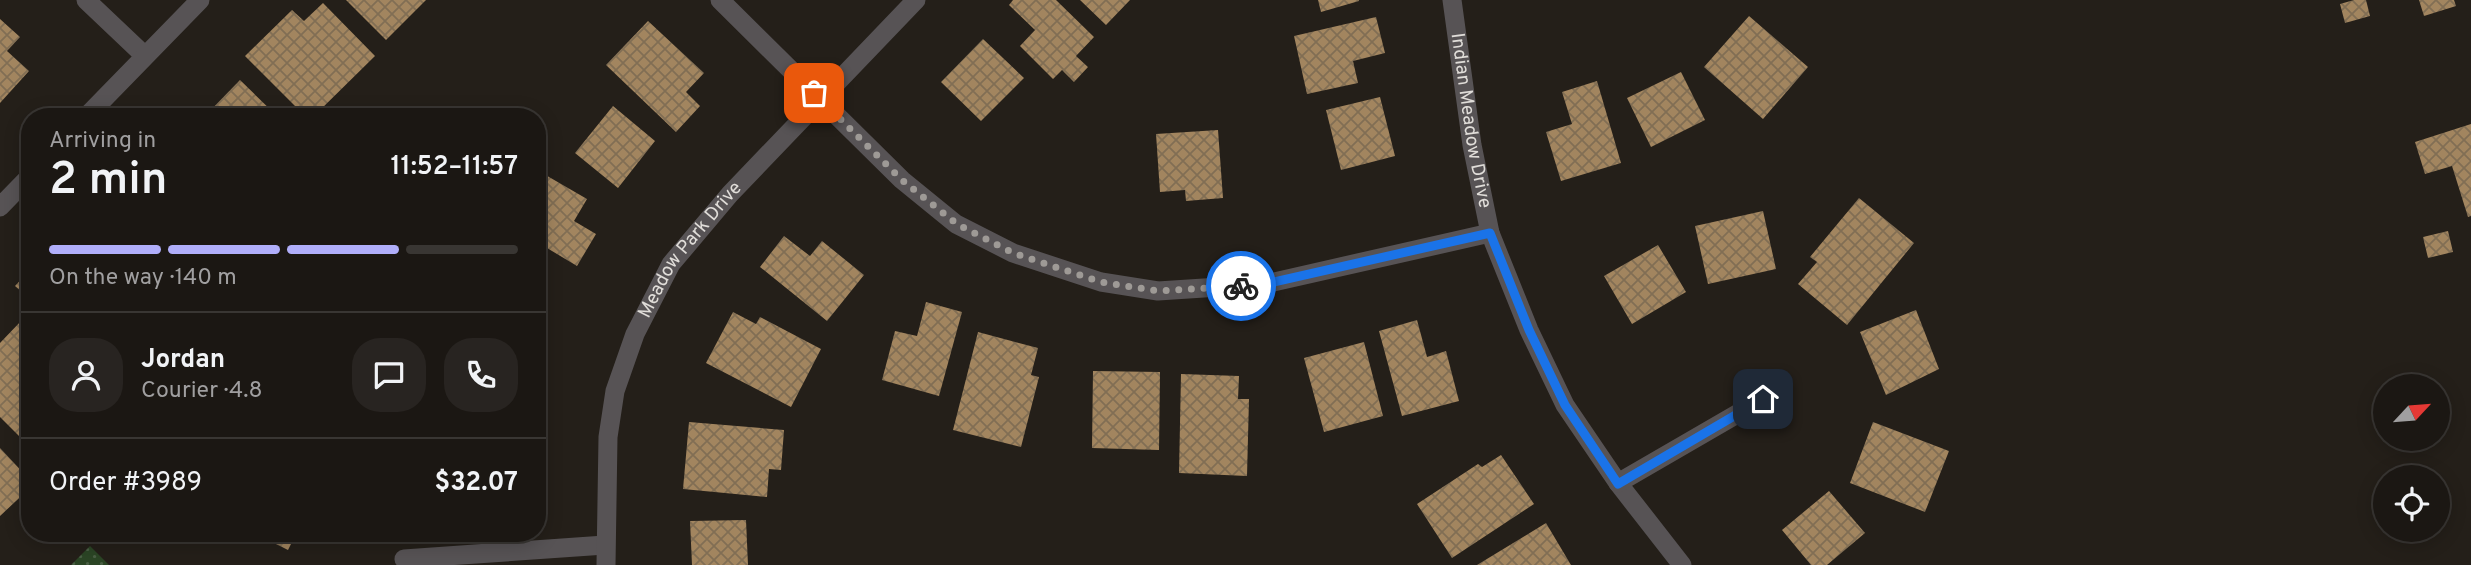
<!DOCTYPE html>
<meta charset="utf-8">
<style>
:root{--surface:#1b1713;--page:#282421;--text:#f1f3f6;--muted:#a09fa0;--line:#393633;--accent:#b0aefa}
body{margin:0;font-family:Overpass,sans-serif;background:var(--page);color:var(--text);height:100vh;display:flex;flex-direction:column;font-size:26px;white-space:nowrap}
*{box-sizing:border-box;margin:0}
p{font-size:23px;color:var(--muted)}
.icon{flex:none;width:38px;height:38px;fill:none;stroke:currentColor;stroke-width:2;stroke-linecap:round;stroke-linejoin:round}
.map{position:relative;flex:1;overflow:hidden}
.panel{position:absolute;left:21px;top:108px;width:525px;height:434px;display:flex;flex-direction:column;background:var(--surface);border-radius:28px;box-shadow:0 4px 18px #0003,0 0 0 2px var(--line)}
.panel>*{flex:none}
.needle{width:46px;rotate:64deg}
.tools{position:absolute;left:2373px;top:374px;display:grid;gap:14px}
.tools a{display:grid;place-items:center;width:77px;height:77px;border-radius:50%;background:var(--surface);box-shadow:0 4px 18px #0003,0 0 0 2px var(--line);font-size:35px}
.pin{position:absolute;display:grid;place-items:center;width:60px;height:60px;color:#fff;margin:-30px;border-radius:14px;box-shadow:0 4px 10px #0006}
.courier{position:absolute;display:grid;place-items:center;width:70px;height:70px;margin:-35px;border:5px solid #1a73e8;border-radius:50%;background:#fff;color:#222;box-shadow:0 2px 9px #0007}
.summary em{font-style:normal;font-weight:600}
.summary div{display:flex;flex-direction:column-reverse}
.summary{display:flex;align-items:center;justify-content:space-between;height:119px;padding:0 28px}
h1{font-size:46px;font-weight:600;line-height:52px}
.bar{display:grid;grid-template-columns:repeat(4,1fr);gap:10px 7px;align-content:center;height:84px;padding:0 28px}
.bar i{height:9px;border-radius:5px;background:var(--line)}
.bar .selected{background:var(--accent)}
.bar p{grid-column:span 4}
.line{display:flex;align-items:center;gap:18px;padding:0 28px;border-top:2px solid var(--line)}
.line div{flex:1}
.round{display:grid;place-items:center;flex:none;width:74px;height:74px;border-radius:28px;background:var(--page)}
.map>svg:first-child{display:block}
</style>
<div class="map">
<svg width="2471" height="565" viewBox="0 0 2471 565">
<defs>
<pattern id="park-dots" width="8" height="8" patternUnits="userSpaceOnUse" patternTransform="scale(1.75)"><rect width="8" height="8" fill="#2b4525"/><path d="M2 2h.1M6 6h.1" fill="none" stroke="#495f44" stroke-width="1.8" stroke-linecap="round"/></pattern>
<pattern id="building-cross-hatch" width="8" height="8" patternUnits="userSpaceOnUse" patternTransform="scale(1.75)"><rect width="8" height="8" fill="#a2855f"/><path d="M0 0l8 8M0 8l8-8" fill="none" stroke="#816e54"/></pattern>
</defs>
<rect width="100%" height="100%" fill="#241f19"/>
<path fill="url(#park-dots)" d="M90 546 109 565H71Z"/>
<path fill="url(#building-cross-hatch)" d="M346 0H426L386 40Z
M1013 0H1056L1094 37 1076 56 1088 67 1074 82 1062 70 1053 79 1020 46 1035 30 1009 5Z
M1080 0H1130L1106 25Z
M1318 0H1359V1L1321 12Z
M2354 0H2366L2370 16 2345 23 2340 4Z
M2419 0H2454L2456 6 2424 16Z
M323 3 375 56 313 117H306L245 56 292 10 304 21Z
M1749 16 1808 67 1763 119 1704 67Z
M1376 17 1385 53 1353 61 1358 83 1307 94 1294 36Z
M0 19 20 37 7 51 29 71 0 103Z
M648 21 704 73 686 92 700 106 676 132 606 65Z
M983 39 1024 78 981 121 941 82Z
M1681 72 1705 120 1651 147 1627 98Z
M240 80 278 117H191L199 109 206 115Z
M1597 81 1621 163 1561 181 1546 132 1572 124 1562 92Z
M1380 97 1395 156 1341 170 1326 110Z
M613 106 655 141 618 188 575 153Z
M2471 124V216L2468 217 2452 166 2425 174 2415 142Z
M1218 130 1223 198 1186 201 1185 190 1160 192 1156 134Z
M537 170 587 199 574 221 596 234 577 266 537 242Z
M1859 198 1914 243 1847 325 1798 284 1817 262 1810 257Z
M1763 211 1776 269 1708 284 1695 226Z
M2448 231 2453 252 2428 258 2423 237Z
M784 236 810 256 822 241 864 275 827 321 760 267Z
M1658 245 1686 292 1632 324 1604 276Z
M30 270V299L15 286Z
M926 302 962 312 939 396 882 380 895 331 917 336Z
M1916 310 1939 369 1886 395 1860 332Z
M733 312 756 324 760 317 821 349 791 407 706 363Z
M22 320 30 327V437L25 442 0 417V343Z
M1417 320 1427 357 1446 351 1459 401 1402 416 1379 331Z
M978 332 1038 348 1031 375 1039 377 1021 447 953 430Z
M1364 342 1383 416 1324 432 1304 358Z
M1093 371 1160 372 1159 450 1092 448Z
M1181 374 1239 376 1238 399H1249L1247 476 1179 473Z
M689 422 784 430 781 470 769 469 767 497 683 489Z
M1873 422 1949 451 1925 512 1850 483Z
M0 448 30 480V488L0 516Z
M1501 455 1534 504 1452 558 1417 504 1478 464 1482 467Z
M1829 491 1865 533 1827 565H1811L1782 530Z
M746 520 748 565H692L690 521Z
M1546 523 1571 565H1477Z
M240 534H296L288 550 264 538 260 543Z"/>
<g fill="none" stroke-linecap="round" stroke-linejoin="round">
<g stroke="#575355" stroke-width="19">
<path d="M86 0 145 56"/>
<path d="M720 0 902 180 956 224 1013 253 1101 282 1158 291 1265 284 1490 233"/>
<path id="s1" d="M1452 0 1472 145 1490 233 1529 330 1565 405 1618 483 1682 565"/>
<path d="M86 117 200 0"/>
<path d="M0 207 30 176"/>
<path d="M1618 483 1763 399"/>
<path d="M404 559 605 545"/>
<path id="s2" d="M606 565 608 437 615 391 635 334 671 264 730 194 916 0"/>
</g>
</g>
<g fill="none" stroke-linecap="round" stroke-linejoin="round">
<path stroke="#9e9a96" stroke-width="7" stroke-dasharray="0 12.6" d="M814 93 902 180 957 224 1013 253 1101 282 1158 291 1241 286"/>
<path stroke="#1a73e8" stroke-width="9" d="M1241 286 1265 284 1490 233 1529 330 1565 405 1618 484 1763 399"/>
</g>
<g text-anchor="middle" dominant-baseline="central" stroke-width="7" stroke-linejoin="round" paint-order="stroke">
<g font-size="19" fill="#e0ddd9" stroke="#0b0907">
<text stroke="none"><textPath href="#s1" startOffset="122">Indian Meadow Drive</textPath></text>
<text stroke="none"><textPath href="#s2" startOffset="336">Meadow Park Drive</textPath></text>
</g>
</g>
</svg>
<div class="tools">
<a><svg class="needle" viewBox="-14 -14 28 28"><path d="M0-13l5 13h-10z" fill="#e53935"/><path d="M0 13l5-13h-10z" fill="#a09fa0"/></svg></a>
<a><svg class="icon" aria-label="locate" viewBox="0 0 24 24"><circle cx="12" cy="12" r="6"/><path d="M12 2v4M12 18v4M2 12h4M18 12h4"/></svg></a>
</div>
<div class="pin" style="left:814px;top:93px;background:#ea580c"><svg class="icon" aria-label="bag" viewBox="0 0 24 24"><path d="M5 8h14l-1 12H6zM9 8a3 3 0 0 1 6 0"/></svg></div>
<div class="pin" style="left:1763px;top:399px;background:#1f2937"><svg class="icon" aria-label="home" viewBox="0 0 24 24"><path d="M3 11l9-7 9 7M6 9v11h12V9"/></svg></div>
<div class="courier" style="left:1241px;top:286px"><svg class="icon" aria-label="bike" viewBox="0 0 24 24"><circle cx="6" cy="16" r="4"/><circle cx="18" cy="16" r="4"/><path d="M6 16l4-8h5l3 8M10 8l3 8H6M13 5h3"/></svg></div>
<section class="panel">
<div class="summary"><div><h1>2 min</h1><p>Arriving in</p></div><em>11:52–11:57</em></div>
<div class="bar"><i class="selected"></i><i class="selected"></i><i class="selected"></i><i></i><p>On the way · 140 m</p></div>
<div class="line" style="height:126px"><a class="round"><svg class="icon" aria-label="person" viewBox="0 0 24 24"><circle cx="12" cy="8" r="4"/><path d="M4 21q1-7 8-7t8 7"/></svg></a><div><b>Jordan</b><p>Courier · 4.8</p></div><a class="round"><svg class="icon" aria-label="chat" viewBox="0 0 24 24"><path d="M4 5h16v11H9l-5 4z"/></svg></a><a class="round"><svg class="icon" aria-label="phone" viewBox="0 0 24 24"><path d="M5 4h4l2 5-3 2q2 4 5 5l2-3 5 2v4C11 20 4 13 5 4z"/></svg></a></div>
<div class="line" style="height:91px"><div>Order #3989</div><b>$32.07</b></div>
</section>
</div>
